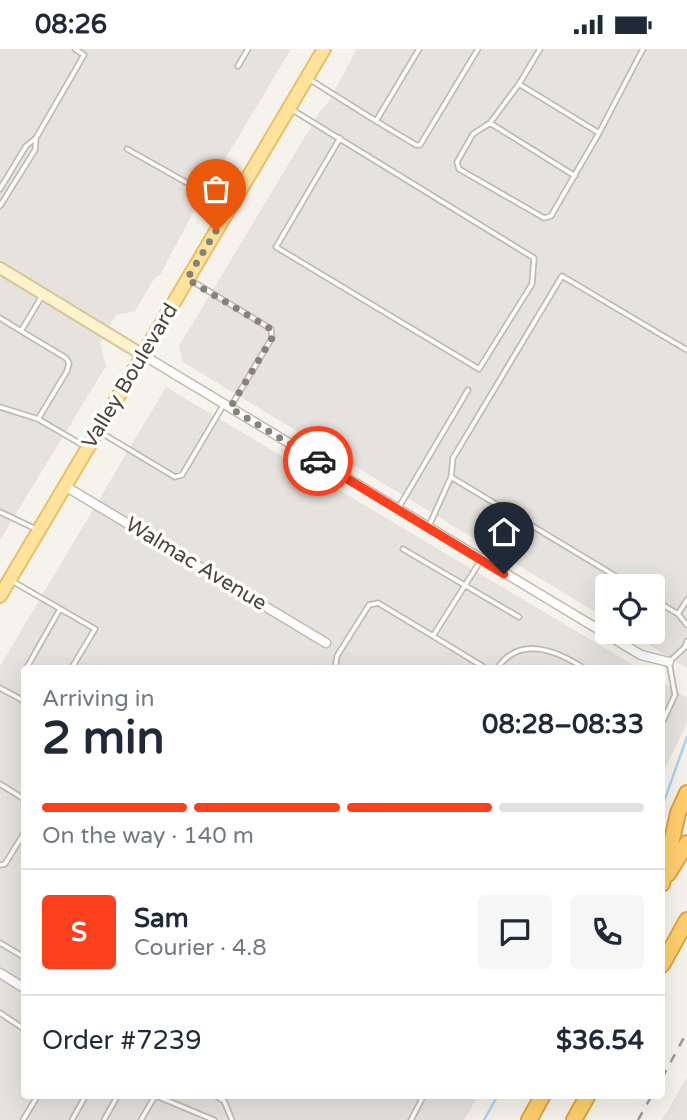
<!DOCTYPE html>
<meta charset="utf-8">
<style>
:root{--surface:#fff;--page:#f6f6f7;--text:#1f2937;--muted:#747a83;--line:#e0e1e3;--accent:#fc3f1d}
body{margin:0;font-family:"Varela Round",sans-serif;background:var(--page);color:var(--text);height:100vh;display:flex;flex-direction:column;font-size:26px;white-space:nowrap}
*{box-sizing:border-box;margin:0}
p{font-size:23px;color:var(--muted)}
.icon{flex:none;width:38px;height:38px;fill:none;stroke:currentColor;stroke-width:2;stroke-linecap:round;stroke-linejoin:round}
.map{position:relative;flex:1;overflow:hidden}
.panel{position:absolute;left:21px;top:616px;width:644px;height:434px;display:flex;flex-direction:column;background:var(--surface);border-radius:7px;box-shadow:0 7px 28px #0002}
.panel>*{flex:none}
.controls{position:absolute;left:595px;top:525px;display:grid;gap:14px}
.controls a{display:grid;place-items:center;width:70px;height:70px;border-radius:7px;background:var(--surface);box-shadow:0 7px 28px #0002;font-size:35px}
.pin{position:absolute;display:grid;place-items:center;width:60px;height:60px;color:#fff;margin:-72px -30px;border-radius:50% 50% 50% 0;rotate:-45deg;box-shadow:0 0 7px #0007}
.pin .icon{rotate:45deg}
.courier{position:absolute;display:grid;place-items:center;width:70px;height:70px;margin:-35px;border:5px solid #fc3f1d;border-radius:50%;background:#fff;color:#222;box-shadow:0 2px 9px #0007}
.overview em{font-style:normal;font-weight:700}
.overview div{display:flex;flex-direction:column-reverse}
.overview{display:flex;align-items:center;justify-content:space-between;height:119px;padding:0 21px}
h1{font-size:46px;font-weight:700;line-height:52px}
.bar{display:grid;grid-template-columns:repeat(4,1fr);gap:10px 7px;align-content:center;height:84px;padding:0 21px}
.bar i{height:9px;border-radius:5px;background:var(--line)}
.bar .on{background:var(--accent)}
.bar p{grid-column:span 4}
.line{display:flex;align-items:center;gap:18px;padding:0 21px;border-top:2px solid var(--line)}
.line div{flex:1}
.round{display:grid;place-items:center;flex:none;width:74px;height:74px;border-radius:7px;background:var(--page)}
.status{display:flex;justify-content:space-between;align-items:center;height:49px;padding:0 35px;background:var(--surface);direction:ltr}
.status svg{height:19px;fill:currentColor}
.map>svg:first-child{display:block}
</style>
<div class="status"><b>08:26</b><svg viewBox="0 0 49 12"><path d="M0 12V9h3v3zM5 12V6h3v6zM10 12V3h3v9zM15 12V0h3v12zM26 1h20v11H26zM47 4h2v5h-2z"/></svg></div>
<div class="map">
<svg width="687" height="1071" viewBox="0 0 687 1071">
<rect width="100%" height="100%" fill="#f6f3ec"/>
<path fill="#e6e2dd" d="M0 0H291L193 164 160 226 155 228 135 262 116 266 100 294 106 317 0 491Z
M357 0H687V619L628 583H653V537H607V570L183 313 179 297 321 61 328 54Z
M166 338 638 619 24 620V1046L478 1047 464 1071H0V617Z
M662 633 687 649V674L662 726Z
M687 1028V1071H662Z"/>
<g fill="none" stroke-linecap="round" stroke-linejoin="round">
<path stroke="#a9d4f2" stroke-width="2.5" d="M662 758 687 688
M484 1071 498 1046"/>
<g stroke="#c2bbae" stroke-width="7">
<path id="lane" d="M540 0 519 35 490 74 473 85 457 113 459 120 544 169 551 167 599 84 643 0
M238 17 248 0
M309 30 376 72 419 0
M519 35 599 84
M291 60 534 209 532 235 479 320 276 198 340 89
M376 72 416 96H420L478 0
M490 74 575 127
M127 100 228 157
M0 140 26 97 36 89 84 6 75 0
M0 157 35 101 36 89
M192 232 271 280 272 289 231 357
M42 247 21 282 66 309 69 314 67 322 38 370 86 398
M0 269 21 282
M0 358 38 370
M100 383 175 428 182 426 224 355
M451 428 632 537
M399 458 468 341
M0 463 36 480
M429 477 451 428 453 409 562 227 687 301
M403 500 519 568
M481 511 433 587 487 620
M12 532 95 580 71 620
M653 550 678 565 687 576
M678 565 687 551
M26 620 60 560
M335 620 337 607 369 556 378 554 433 587
M497 620C519 585 558 602 585 620
M0 639 24 652
M662 674 675 646 669 613 685 598 687 592
M0 735 24 750
M0 816 5 815 24 784
M0 894 24 908
M0 964 24 980
M154 1046 214 1071
M215 1046 224 1052 232 1071
M23 1071 38 1046
M72 1071 86 1046
M104 1071 118 1046
M141 1071 155 1047
M411 1071 424 1046"/>
</g>
<g stroke="#c2bbae" stroke-width="11">
<path id="street" d="M143 306 641 606 669 613
M65 437 326 594
M0 924 24 939"/>
</g>
<g stroke="#d6c79b" stroke-width="14">
<path id="secondary" d="M0 219 143 306"/>
</g>
<g stroke="#e6c16a" stroke-width="16">
<path id="primary" d="M0 547 324 0"/>
</g>
<g stroke="#e0a43c" stroke-width="18">
<path id="highway" d="M668 825 687 794
M662 835 678 764 687 744
M662 916 687 871
M529 1071 543 1046
M574 1071 588 1046"/>
</g>
<use href="#lane" stroke="#fff" stroke-width="3.5"/>
<use href="#street" stroke="#fff" stroke-width="8"/>
<use href="#secondary" stroke="#fff3cd" stroke-width="10"/>
<use href="#primary" stroke="#ffe39c" stroke-width="12"/>
<use href="#highway" stroke="#ffcf6e" stroke-width="14"/>
<path stroke="#9a9a9a" stroke-width="2.5" stroke-dasharray="9 9" stroke-linecap="butt" d="M662 1029 687 983
M638 1071 652 1046"/>
</g>
<g fill="none" stroke-linecap="round" stroke-linejoin="round">
<path stroke="#878178" stroke-width="7" stroke-dasharray="0 12.6" d="M216 182 187 230 271 280 272 289 230 359 318 412"/>
<path stroke="#fc3f1d" stroke-width="9" d="M318 412 504 525"/>
</g>
<g text-anchor="middle" dominant-baseline="central" stroke-width="7" stroke-linejoin="round" paint-order="stroke">
<g font-size="21" fill="#4b4439" stroke="#fff">
<text transform="translate(130 327) rotate(-59)">Valley Boulevard</text>
<text transform="translate(196 515) rotate(31)">Walmac Avenue</text>
</g>
</g>
</svg>
<div class="controls">
<a><svg class="icon" aria-label="locate" viewBox="0 0 24 24"><circle cx="12" cy="12" r="6"/><path d="M12 2v4M12 18v4M2 12h4M18 12h4"/></svg></a>
</div>
<div class="pin" style="left:216px;top:182px;background:#ea580c"><svg class="icon" aria-label="bag" viewBox="0 0 24 24"><path d="M5 8h14l-1 12H6zM9 8a3 3 0 0 1 6 0"/></svg></div>
<div class="pin" style="left:504px;top:525px;background:#1f2937"><svg class="icon" aria-label="home" viewBox="0 0 24 24"><path d="M3 11l9-7 9 7M6 9v11h12V9"/></svg></div>
<div class="courier" style="left:318px;top:412px"><svg class="icon" aria-label="car" viewBox="0 0 24 24"><path d="M5 17H2v-5l4-1 3-4h7l3 4 3 1v5h-3M9 17h6M6 11h13"/><circle cx="7" cy="17" r="2"/><circle cx="17" cy="17" r="2"/></svg></div>
<section class="panel">
<div class="overview"><div><h1>2 min</h1><p>Arriving in</p></div><em>08:28–08:33</em></div>
<div class="bar"><i class="on"></i><i class="on"></i><i class="on"></i><i></i><p>On the way · 140 m</p></div>
<div class="line" style="height:126px"><b class="round" style="background:var(--accent);color:#fff">S</b><div><b>Sam</b><p>Courier · 4.8</p></div><a class="round"><svg class="icon" aria-label="chat" viewBox="0 0 24 24"><path d="M4 5h16v11H9l-5 4z"/></svg></a><a class="round"><svg class="icon" aria-label="phone" viewBox="0 0 24 24"><path d="M5 4h4l2 5-3 2q2 4 5 5l2-3 5 2v4C11 20 4 13 5 4z"/></svg></a></div>
<div class="line" style="height:91px"><div>Order #7239</div><b>$36.54</b></div>
</section>
</div>
